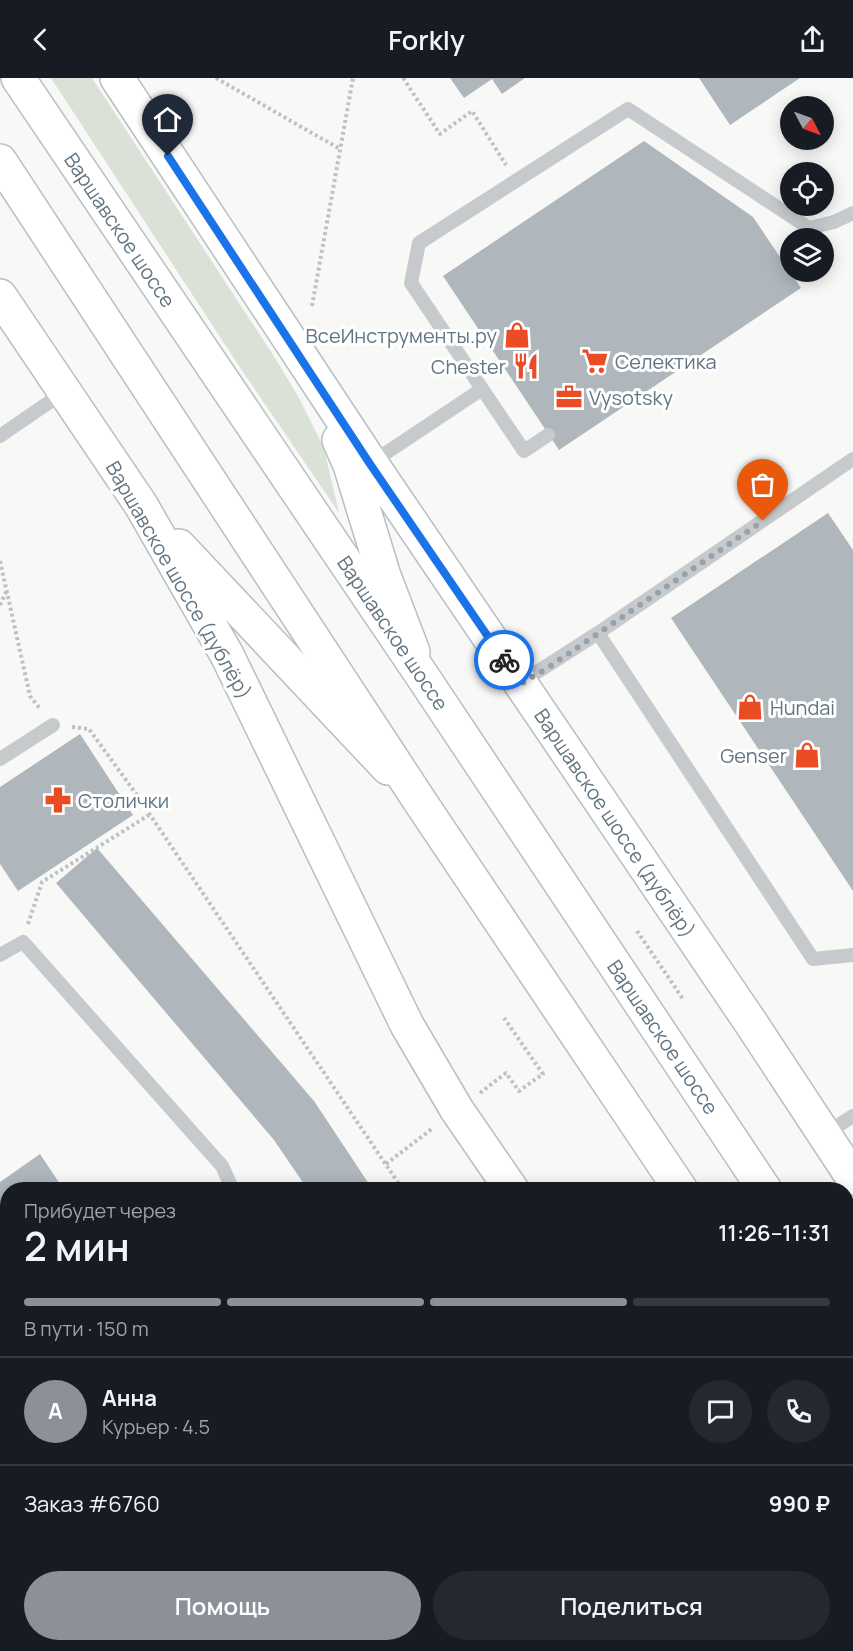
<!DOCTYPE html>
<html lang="ru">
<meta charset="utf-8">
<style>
:root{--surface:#171b24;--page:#242831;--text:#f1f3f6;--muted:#9ea1a6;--line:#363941;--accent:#8c9099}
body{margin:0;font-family:Manrope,sans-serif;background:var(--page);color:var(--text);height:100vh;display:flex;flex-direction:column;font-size:22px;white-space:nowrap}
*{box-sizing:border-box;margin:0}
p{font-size:20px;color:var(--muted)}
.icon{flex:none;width:33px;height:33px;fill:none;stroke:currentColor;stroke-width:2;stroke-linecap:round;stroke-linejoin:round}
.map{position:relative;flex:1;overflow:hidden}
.sheet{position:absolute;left:0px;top:1104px;width:854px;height:470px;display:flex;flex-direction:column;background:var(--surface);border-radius:24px 24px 0 0;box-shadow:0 3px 15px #0003}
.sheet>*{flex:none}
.needle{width:39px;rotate:131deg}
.tools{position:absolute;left:780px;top:18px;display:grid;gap:12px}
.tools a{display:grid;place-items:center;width:54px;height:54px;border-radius:50%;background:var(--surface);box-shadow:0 3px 15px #0003;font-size:30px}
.pin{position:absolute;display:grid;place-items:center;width:51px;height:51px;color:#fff;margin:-62px -26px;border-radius:50% 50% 50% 0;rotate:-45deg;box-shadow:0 0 6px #0007}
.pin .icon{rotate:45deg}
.courier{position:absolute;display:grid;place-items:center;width:60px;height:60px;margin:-30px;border:4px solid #1a73e8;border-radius:50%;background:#fff;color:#222;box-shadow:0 2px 8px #0007}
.headline em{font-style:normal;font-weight:600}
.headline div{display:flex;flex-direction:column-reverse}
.headline{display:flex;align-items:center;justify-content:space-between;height:102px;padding:0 24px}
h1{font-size:39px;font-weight:600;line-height:45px}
.bar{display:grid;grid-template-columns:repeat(4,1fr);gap:9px 6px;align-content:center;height:72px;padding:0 24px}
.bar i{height:8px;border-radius:4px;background:var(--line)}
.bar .active{background:var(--accent)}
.bar p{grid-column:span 4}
.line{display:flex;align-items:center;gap:15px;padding:0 24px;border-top:2px solid var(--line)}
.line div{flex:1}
.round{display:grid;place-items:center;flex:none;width:63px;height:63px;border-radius:32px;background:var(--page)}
.primary-button{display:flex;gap:12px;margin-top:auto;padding:12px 24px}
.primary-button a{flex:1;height:69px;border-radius:36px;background:var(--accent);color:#fff;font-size:24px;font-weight:600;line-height:69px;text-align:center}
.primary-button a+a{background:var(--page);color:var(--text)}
header{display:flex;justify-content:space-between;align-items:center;height:78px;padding:0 24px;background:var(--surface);font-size:27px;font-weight:600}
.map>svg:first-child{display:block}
</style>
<header><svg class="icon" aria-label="back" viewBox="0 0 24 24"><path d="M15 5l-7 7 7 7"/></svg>Forkly<svg class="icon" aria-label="share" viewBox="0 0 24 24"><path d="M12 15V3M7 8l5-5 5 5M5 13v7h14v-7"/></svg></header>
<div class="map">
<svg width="853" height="1573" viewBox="0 0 853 1573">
<rect width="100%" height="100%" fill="#f8f8f6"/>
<path fill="#dae1d6" d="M51 0H92L277 283 299 320 324 370 339 435 239 288Z"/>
<path fill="#afb7bd" d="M450 0H525L502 16 492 1 464 20Z
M699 0H800L730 47Z
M644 63 753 139 801 210 559 372 443 198Z
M828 435 853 472V813L671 540Z
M80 656 133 737 18 813 0 786V709Z
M97 770 314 1023 373 1112H308L274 1062 56 805Z
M40 1076 64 1112H8V1210L0 1215V1104Z
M8 1266V1306L0 1311V1270Z
M582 1566H637L641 1573H586Z"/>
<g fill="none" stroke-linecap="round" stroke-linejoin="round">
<g stroke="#b8bec2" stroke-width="36">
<path id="secondary" d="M117 0 371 385 749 942 853 1100
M0 218 141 427 227 577 407 947 457 1032 512 1112
M339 362 350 387 384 498 413 574
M179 468 388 690
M822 1566 827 1573"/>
</g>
<g stroke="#b9bec1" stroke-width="36">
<path id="primary" d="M18 0 423 599 765 1112
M0 83 421 725 681 1112
M846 1235 853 1246
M846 1355 853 1366"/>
</g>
<path stroke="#bfc2c4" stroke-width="4" stroke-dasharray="3 3" stroke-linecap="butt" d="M216 0 340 71
M403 0 440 56 472 33 506 87
M312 228 353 0
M0 483 30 618 41 632
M0 527 6 514
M72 649 89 651 134 713 403 1112
M28 846 42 804 149 737
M637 853 683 921
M480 1015 506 995 519 1013 543 996 504 940
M386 1086 433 1050
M680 1566 683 1573"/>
<path stroke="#c6cacd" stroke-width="14" d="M548 357 524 373 411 205 419 165 628 31 809 150 834 144 853 135
M0 358 64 314
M371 385 482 311
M598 555 813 881 853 877
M520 605 598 555 853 381
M0 681 53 647
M0 877 23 864 222 1088 233 1112
M825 1056 853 1038
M452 1566 456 1573
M402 1573 414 1566"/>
<use href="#secondary" stroke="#fff" stroke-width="33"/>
<use href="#primary" stroke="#fff" stroke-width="33"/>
</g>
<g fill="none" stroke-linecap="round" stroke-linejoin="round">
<path stroke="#96a3ab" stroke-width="6" stroke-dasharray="0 10.8" d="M504 582 520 606 546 591 763 443"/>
<path stroke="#1a73e8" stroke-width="8" d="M168 78 370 386 504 582"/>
</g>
<defs>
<g id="shop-bare" transform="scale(2.07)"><path d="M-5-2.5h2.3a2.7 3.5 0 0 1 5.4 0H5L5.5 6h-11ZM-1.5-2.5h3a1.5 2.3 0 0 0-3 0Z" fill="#ea4c24" stroke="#fff" stroke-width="2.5" paint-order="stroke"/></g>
<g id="supermarket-bare" transform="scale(2.07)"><path d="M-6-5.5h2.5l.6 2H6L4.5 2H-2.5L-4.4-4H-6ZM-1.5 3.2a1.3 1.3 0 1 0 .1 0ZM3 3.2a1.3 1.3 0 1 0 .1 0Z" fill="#ea4c24" stroke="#fff" stroke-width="2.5" paint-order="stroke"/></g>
<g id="restaurant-bare" transform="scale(2.07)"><path d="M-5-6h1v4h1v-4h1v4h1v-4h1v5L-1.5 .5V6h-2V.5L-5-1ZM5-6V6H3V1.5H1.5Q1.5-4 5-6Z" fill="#ea4c24" stroke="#fff" stroke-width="2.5" paint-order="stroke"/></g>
<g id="office-bare" transform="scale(2.07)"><path d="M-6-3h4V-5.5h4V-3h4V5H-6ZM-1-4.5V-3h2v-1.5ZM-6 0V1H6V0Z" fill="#ea4c24" stroke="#fff" stroke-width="2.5" paint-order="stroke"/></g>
<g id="pharmacy-bare" transform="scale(2.07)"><path d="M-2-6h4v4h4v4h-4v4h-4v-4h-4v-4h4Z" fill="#ea4c24" stroke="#fff" stroke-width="2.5" paint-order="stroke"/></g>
</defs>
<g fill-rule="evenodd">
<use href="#shop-bare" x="517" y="257"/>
<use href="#supermarket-bare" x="595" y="283"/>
<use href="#restaurant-bare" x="526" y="288"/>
<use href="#office-bare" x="569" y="319"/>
<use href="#shop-bare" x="750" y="629"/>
<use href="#shop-bare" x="807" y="677"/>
<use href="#pharmacy-bare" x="58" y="722"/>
</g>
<g text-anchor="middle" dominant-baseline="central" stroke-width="6" stroke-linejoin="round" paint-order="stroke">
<g font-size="20" fill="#627582" stroke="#fff">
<text transform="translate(120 152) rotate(56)">Варшавское шоссе</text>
<text transform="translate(179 502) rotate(60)">Варшавское шоссе (дублёр)</text>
<text transform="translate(393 555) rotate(56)">Варшавское шоссе</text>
<text transform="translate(615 745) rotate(56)">Варшавское шоссе (дублёр)</text>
<text transform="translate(663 959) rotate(56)">Варшавское шоссе</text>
</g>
<g font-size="20" fill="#627582" stroke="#fff" text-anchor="start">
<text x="497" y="257" text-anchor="end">ВсеИнструменты.ру</text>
<text x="615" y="283">Селектика</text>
<text x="506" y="288" text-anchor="end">Chester</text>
<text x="589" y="319">Vysotsky</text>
<text x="770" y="629">Hundai</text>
<text x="787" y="677" text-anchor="end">Genser</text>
<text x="78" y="722">Столички</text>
</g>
</g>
</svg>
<div class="tools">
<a><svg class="needle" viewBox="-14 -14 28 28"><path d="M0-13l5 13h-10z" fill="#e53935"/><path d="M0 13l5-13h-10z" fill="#9ea1a6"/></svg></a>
<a><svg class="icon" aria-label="locate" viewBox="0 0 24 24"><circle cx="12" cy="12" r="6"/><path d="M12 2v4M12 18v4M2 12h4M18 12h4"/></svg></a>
<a><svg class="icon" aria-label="layers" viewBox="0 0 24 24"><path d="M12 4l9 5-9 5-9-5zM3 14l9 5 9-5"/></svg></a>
</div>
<div class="pin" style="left:763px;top:443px;background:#ea580c"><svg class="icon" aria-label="bag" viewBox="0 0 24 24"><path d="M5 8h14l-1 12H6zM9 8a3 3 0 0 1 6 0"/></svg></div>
<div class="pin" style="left:168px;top:78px;background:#1f2937"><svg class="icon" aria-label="home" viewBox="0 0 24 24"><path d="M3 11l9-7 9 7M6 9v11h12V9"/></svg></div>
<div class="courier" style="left:504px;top:582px"><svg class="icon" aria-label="bike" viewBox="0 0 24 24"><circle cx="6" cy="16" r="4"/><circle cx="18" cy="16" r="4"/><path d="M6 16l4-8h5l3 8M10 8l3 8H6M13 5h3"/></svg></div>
<section class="sheet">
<div class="headline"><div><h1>2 мин</h1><p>Прибудет через</p></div><em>11:26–11:31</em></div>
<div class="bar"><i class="active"></i><i class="active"></i><i class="active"></i><i></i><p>В пути · 150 m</p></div>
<div class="line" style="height:108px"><b class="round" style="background:var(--accent);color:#fff">А</b><div><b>Анна</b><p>Курьер · 4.5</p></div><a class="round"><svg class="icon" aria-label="chat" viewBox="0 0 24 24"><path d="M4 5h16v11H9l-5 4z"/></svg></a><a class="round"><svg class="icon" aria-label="phone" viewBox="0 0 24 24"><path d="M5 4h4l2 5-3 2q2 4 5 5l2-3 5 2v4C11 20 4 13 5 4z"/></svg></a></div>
<div class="line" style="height:78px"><div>Заказ #6760</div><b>990 ₽</b></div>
<div class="primary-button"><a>Помощь</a><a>Поделиться</a></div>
</section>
</div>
